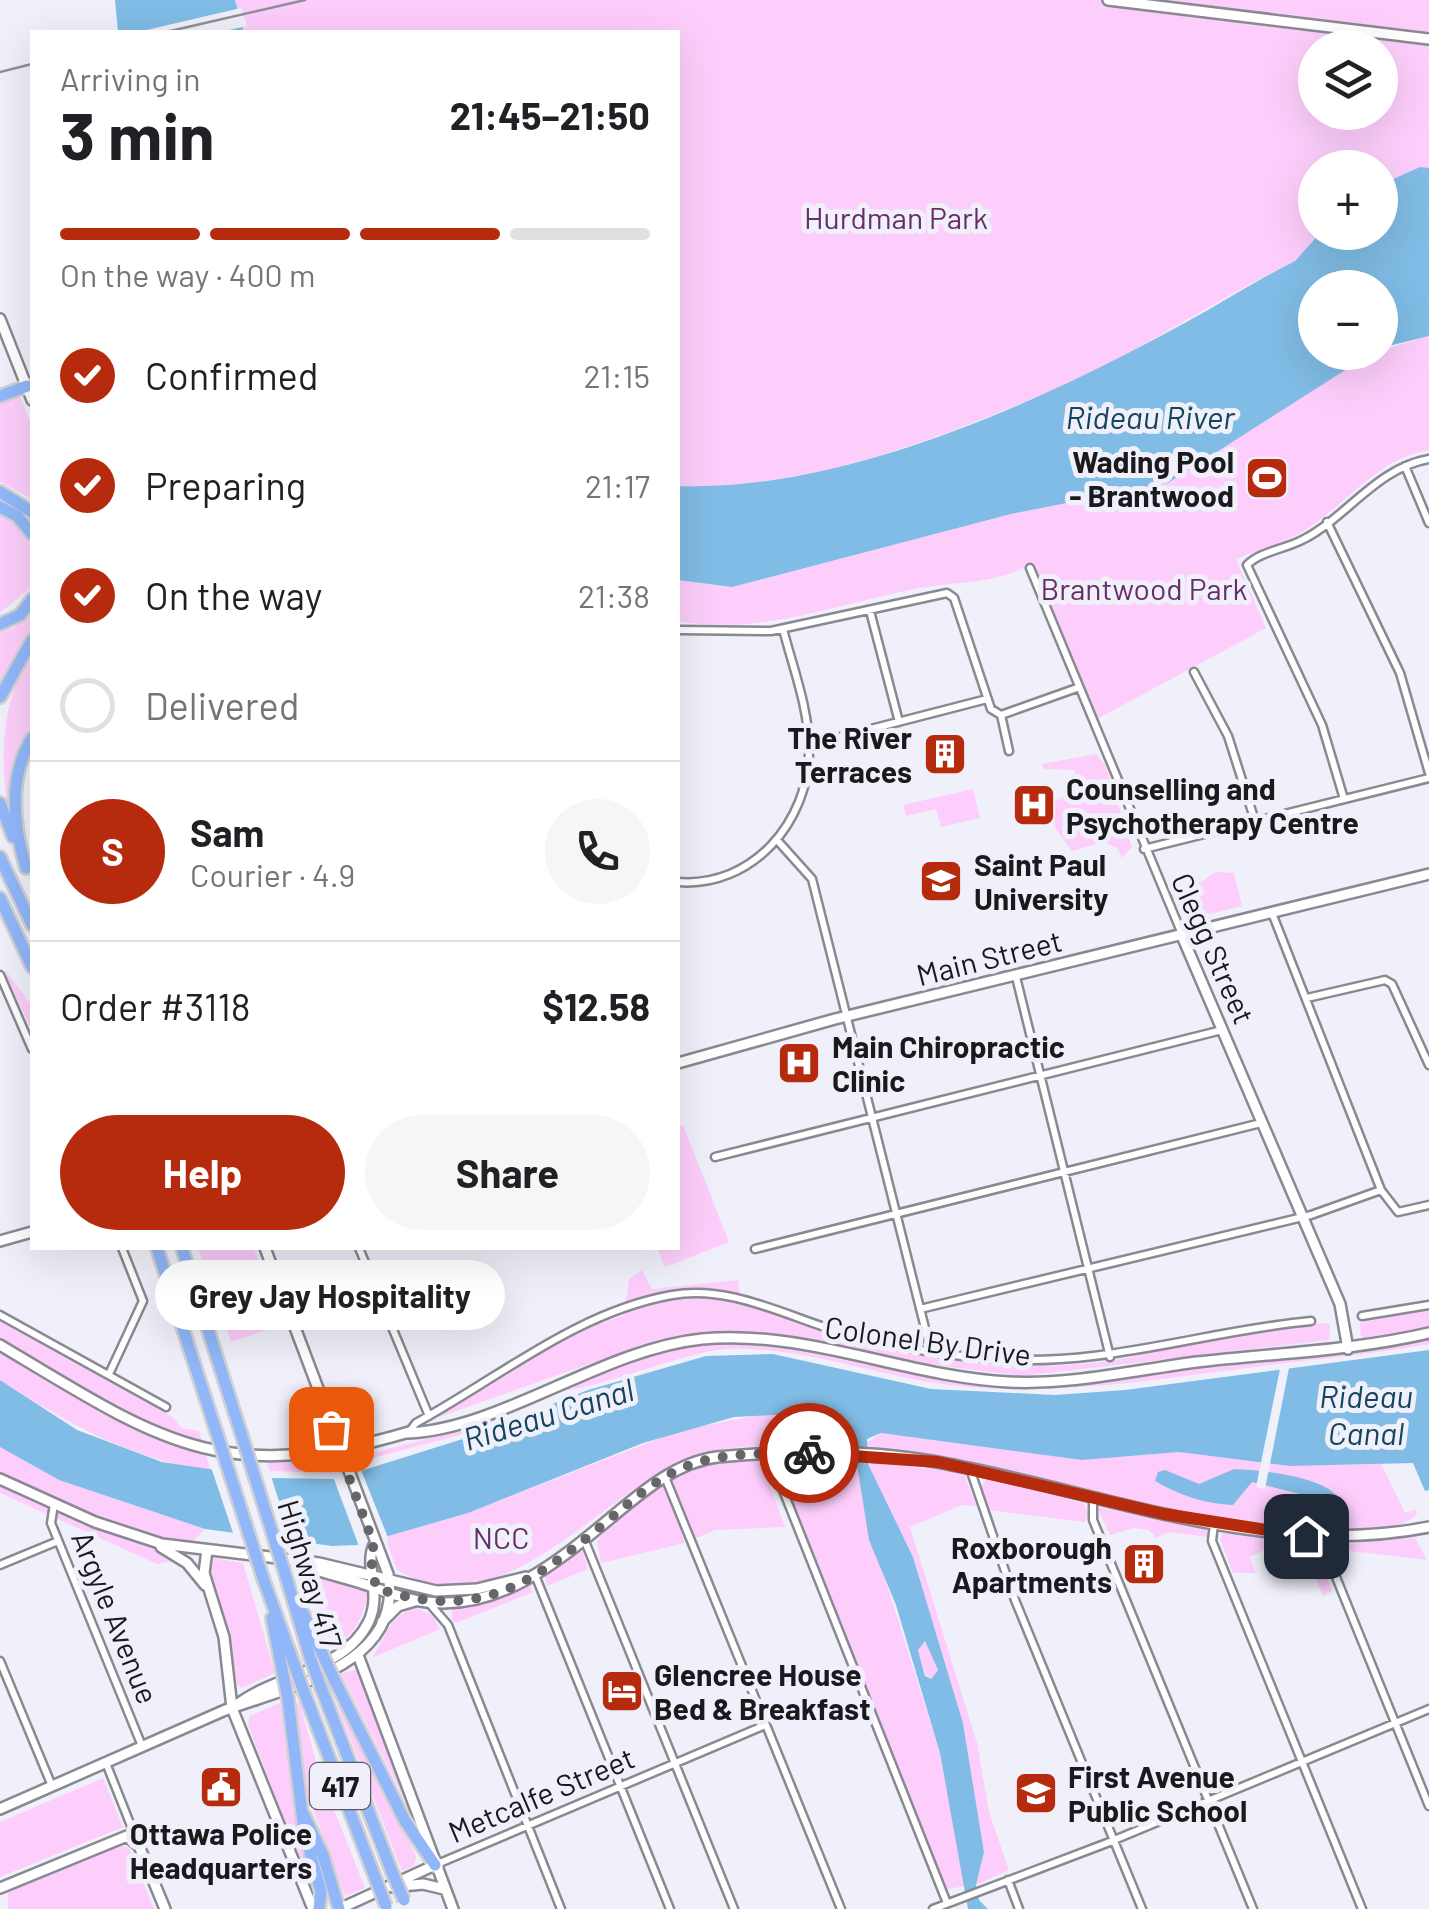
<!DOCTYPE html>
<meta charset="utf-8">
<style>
:root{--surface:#fff;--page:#f6f6f6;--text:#202124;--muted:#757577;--line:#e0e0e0;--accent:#b62b0d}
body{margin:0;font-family:Barlow,sans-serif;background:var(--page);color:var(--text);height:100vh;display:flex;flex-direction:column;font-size:38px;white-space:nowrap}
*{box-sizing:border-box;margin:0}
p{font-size:32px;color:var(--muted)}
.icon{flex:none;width:55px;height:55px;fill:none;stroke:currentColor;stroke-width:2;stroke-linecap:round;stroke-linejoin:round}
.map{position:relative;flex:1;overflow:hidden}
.sheet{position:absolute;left:30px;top:30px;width:650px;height:1220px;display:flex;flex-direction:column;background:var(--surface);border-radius:0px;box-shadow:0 10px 40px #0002}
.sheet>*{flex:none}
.fabs{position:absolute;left:1298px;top:30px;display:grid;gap:20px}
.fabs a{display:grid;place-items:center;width:100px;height:100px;border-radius:50%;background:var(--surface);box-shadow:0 10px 40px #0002;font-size:50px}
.pin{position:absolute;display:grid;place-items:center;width:85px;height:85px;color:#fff;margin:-42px;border-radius:20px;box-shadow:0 5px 15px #0006}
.courier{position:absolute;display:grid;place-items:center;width:100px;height:100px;margin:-50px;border:8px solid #b62b0d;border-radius:50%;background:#fff;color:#222;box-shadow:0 2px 12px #0007}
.bubble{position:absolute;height:70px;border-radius:35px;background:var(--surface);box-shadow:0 10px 40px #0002;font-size:32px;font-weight:700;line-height:70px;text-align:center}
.headline em{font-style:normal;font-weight:700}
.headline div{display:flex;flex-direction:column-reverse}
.headline{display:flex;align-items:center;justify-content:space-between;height:170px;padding:0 30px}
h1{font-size:65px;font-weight:700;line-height:75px}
.bar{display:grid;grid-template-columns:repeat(4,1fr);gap:15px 10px;align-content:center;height:120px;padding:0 30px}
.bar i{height:12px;border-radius:8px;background:var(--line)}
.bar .current{background:var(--accent)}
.bar p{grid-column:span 4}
.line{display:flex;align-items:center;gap:25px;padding:0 30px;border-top:2px solid var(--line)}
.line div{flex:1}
.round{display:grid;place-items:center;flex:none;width:105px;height:105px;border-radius:52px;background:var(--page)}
ol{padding:0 30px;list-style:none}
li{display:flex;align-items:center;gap:30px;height:110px}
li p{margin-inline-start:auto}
li .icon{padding:10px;border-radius:50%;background:var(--accent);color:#fff;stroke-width:4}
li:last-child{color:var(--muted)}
li i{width:55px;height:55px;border:5px solid var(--line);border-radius:50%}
.action{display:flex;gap:20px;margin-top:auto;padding:20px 30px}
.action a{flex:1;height:115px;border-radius:60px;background:var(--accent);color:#fff;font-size:40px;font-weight:700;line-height:115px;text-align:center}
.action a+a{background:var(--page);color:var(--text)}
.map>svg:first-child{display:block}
</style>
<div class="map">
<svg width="1429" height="1909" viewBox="0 0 1429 1909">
<rect width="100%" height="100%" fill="#f0f0fa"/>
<path fill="#fdcefb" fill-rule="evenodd" d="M235 0H1429V168L1380 185V168H1315V232L1320 233 1295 261C1215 300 1141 351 1059 387 940 439 809 490 678 486V32H244ZM1315 48H1380V112H1315Z
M1429 336V450C1377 458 1345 507 1302 532 1282 543 1258 550 1236 559L1266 628 1095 720 1032 564C993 585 959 581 920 588 840 603 761 636 678 621V580L732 587 1011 514 1168 483 1372 353Z
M20 397 32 426V499L0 482V404Z
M0 515C31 528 39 557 30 588L0 613Z
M32 611V630L0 683V632L14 628Z
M32 652V732L14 766 12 809 8 810C0 752 1 702 32 652Z
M1096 754 1106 766 1132 847 1122 858 1117 848 1103 842 1072 851 1056 829 1050 805 1076 787 1075 770 1044 769 1042 764Z
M973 789 980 818 941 827 936 809 906 816 903 805Z
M1215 872 1234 873 1242 906 1186 920 1168 890 1203 881Z
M6 971 32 1006V1030L7 978Z
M683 1125 729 1242 665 1267 657 1248H678V1127Z
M198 1248H254L281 1325 231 1342Z
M642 1270 652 1289 738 1280 740 1293 728 1300C854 1338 981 1381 1115 1360 1142 1356 1169 1346 1196 1341 1239 1332 1281 1327 1324 1323L1330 1324 1329 1340 1022 1376 912 1362 778 1334 705 1331 618 1354 430 1420 565 1336 624 1315 629 1279Z
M1429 1309V1327L1364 1340 1361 1336 1360 1323Z
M0 1321 174 1418 181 1428 199 1431 211 1472C124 1455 74 1427 0 1380Z
M1429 1336V1344C1371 1355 1314 1359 1255 1367 1159 1379 1066 1395 968 1387 887 1381 810 1346 728 1349 684 1351 579 1397 553 1390L669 1350 723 1342 785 1348 938 1379 1029 1387 1364 1351Z
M547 1398 467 1433 358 1462 368 1454 469 1428Z
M771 1413 817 1419 849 1433 854 1448C804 1448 743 1440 695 1456 604 1487 504 1633 397 1570L385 1537 468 1513 681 1430Z
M881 1433 1082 1460 1179 1452 1290 1466 1381 1464 1405 1513 1416 1509 1417 1514C1363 1570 1062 1482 985 1466 960 1461 880 1452 865 1444Z
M0 1447 59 1480 205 1529 173 1561 157 1564 0 1493Z
M757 1460 762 1464 785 1527 715 1530 694 1539 672 1479 707 1464Z
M777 1461H857L882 1569 940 1753 967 1886 947 1889 795 1518Z
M321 1462 332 1473 270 1471 267 1463Z
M876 1462 964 1473 976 1506 962 1505 910 1527 977 1743 989 1812 1009 1870 976 1885 984 1852 963 1723 913 1557 868 1464Z
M987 1478 1084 1503 1088 1515 1085 1522 989 1510 980 1487Z
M659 1485 666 1486 685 1543 601 1563 597 1541 628 1507Z
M1097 1507 1207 1529 1208 1537 1169 1532 1156 1538 1149 1530 1134 1528 1110 1535Z
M1223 1531 1320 1544 1316 1550 1332 1591 1323 1596 1307 1559 1269 1548 1250 1557 1256 1573H1233L1220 1539Z
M1415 1538 1427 1560 1334 1549 1337 1545Z
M582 1550 588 1569 547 1586 545 1575Z
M214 1558 243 1563 275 1673 242 1688 237 1684 227 1625 207 1569Z
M301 1569 368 1593C364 1616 352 1640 329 1649Z
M529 1583 533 1592 456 1623 452 1620V1608L489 1600Z
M417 1608 432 1615 440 1629 372 1658C385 1638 391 1612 417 1608Z
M925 1641 938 1670 931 1679 926 1676 918 1650Z
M357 1669 405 1801 341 1674Z
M299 1701 319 1772 365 1888 345 1896 302 1779 295 1706Z
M280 1703 294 1808 313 1882 309 1884 248 1725 250 1716Z
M340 1704 416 1856 414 1866 402 1871 337 1705Z
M103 1778 123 1827 0 1877V1822Z
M121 1845 129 1848 154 1909H8V1891Z"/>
<path fill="#80bce5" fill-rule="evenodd" d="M115 0H235L244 32H118Z
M1420 167 1429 168V336L1380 348V288H1315V352L1372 353 1168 483 1011 514 732 587 678 580V486C853 492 1058 394 1208 310 1237 293 1265 276 1295 261L1320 233 1380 232V185Z
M1275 463 1284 482 1258 493 1249 474Z
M1429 1350V1490L1425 1491 1413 1463 1290 1466 1179 1452 1082 1460 881 1433 867 1439 868 1464 913 1557 963 1723 984 1852 976 1885 979 1900 988 1909H968L940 1753 896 1605 869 1540 853 1439 835 1426 795 1414 734 1417 643 1443 468 1513 357 1545 332 1546 205 1529 59 1480 0 1447V1380L77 1430 162 1462 270 1478 335 1479 466 1438 588 1390 706 1356 773 1354 931 1389 1055 1395 1125 1390ZM925 1641 938 1670 931 1679 925 1676 918 1650Z
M1234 1469C1260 1470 1322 1476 1338 1497L1328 1501 1252 1482 1233 1505C1205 1504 1179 1495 1155 1481L1158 1472 1165 1470 1199 1484Z"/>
<path fill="#f0f0fa" d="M241 8 247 26 220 32H138Z
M1290 1363 1265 1489 1256 1487 1281 1364Z
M359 1465 389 1540 360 1549 332 1474Z
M211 1467 270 1473 293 1545 235 1539Z"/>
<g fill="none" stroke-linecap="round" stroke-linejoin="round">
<g stroke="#888991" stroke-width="11">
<path id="street" d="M1405 466 1429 523
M1327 522 1400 673 1429 773
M1030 568 1182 934
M870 611 899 722
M678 630 771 631 947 593 954 598 991 709 1001 715
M1194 672 1228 736 1255 821
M1001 715 1077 688
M1001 715 1009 751
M809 745 987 699
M1344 799 1322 725 1247 565C1261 551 1286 549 1304 539 1348 516 1377 468 1429 459
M777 840 812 879 931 1352
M1144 849 1429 778
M678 882C752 888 809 822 809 750 809 709 793 668 783 629
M1272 913 1381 1190
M0 975 32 1049
M1016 977 1110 1357
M1307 998 1385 980 1392 984 1429 1065
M715 1157 1222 1030
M359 1248 429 1416
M755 1249 1261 1123
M920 1309 1311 1215 1381 1190 1398 1212 1429 1205
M0 1315 166 1407
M1362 1316 1429 1305
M110 1372 143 1301 122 1248
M409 1432 416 1423C499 1378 576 1312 672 1295 735 1284 794 1321 854 1336 901 1348 949 1356 996 1359 1104 1367 1204 1331 1311 1321
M769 1455 947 1903
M970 1469 1015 1600 1142 1909
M665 1477 841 1909
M1093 1499V1520L1253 1909
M54 1504 51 1523 142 1746
M1214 1524 1212 1541 1362 1909
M1329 1538 1327 1555 1429 1806
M584 1539 734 1909
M0 1565 58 1541
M535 1575 670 1909
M429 1603 448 1625 561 1909
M0 1661 52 1786
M106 1763 139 1846
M435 1865 763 1726
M1008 1880 1019 1909
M933 1909 1107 1843 1429 1709"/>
</g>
<g stroke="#888991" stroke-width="14">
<path id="secondary" d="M1108 0 1429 39
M0 319 32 400
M1182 936 1340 1304 1348 1349
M678 1063 835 1019 1429 874
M0 1241 32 1232
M0 1345C157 1439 220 1488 409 1432
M408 1433C501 1429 603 1349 702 1339 805 1329 907 1377 1009 1382 1072 1385 1135 1370 1197 1362 1275 1353 1352 1351 1429 1333
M0 1479 95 1522 162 1544 319 1563 436 1591 477 1589 526 1577
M161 1547 187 1563 205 1585
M207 1550 204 1573 224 1637 232 1708 313 1909
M296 1562C316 1572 340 1576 361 1583 382 1590 405 1600 427 1602 500 1611 560 1560 613 1516 643 1491 677 1462 717 1457 789 1450 866 1449 937 1462 1100 1491 1261 1560 1429 1527
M382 1622 398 1606 415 1601
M358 1655 453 1909
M234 1707C274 1674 345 1672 369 1621 382 1593 364 1566 374 1545
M0 1809 223 1711C285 1687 405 1667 388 1574L265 1248
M392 1887 423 1884 444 1889
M0 1888 127 1836 139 1846 165 1909
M339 1909 435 1865"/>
</g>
<g stroke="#d1d1d2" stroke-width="16">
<path id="highway" d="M0 396 27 386
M0 492 32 512
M0 507 17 516 32 534
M0 624 20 615 32 599
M0 697 32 640
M0 803 13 837
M0 857 32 925
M26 868C13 825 8 777 32 738
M0 898 32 967
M157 1248 216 1431
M182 1248 241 1433
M263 1578 294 1664
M287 1580 310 1657
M302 1611 321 1651
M272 1618 282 1669
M334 1679 405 1821 435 1865
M320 1685 392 1872
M304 1692 376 1880
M288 1699 304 1830 321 1892 319 1909
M304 1815 323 1855 339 1909"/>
</g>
<use href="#street" stroke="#fff" stroke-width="6"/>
<use href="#secondary" stroke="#fff" stroke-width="9"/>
<use href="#highway" stroke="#91b7fa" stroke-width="11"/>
<path stroke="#8f8f96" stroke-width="2.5" d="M166 32 305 0
M0 72 32 64"/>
<g stroke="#d1d1d2" stroke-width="16" stroke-linecap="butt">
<path id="highway-bridge" d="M216 1431 263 1578
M241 1433 287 1580
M321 1651 334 1679
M310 1657 320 1685
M294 1664 304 1692
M282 1669 288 1699
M392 1872 404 1900
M376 1880 386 1906"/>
</g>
<use href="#highway-bridge" stroke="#91b7fa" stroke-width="11"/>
</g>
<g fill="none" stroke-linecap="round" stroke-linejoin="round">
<path stroke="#65656a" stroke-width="10" stroke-dasharray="0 18" d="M331 1429 374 1545 370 1554 376 1588C477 1622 529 1586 605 1523 629 1503 652 1482 680 1469 719 1451 767 1454 809 1453"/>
<path stroke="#b62b0d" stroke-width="12" d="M809 1453 938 1462 1164 1514 1306 1536"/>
</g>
<defs>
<g id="stadium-square" transform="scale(2.25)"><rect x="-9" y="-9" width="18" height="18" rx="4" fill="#b62b0d" stroke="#f0f0fa"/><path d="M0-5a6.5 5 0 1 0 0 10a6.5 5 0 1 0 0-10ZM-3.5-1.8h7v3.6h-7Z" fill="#fff"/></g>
<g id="building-square" transform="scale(2.25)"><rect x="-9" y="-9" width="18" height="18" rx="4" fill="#b62b0d" stroke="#f0f0fa"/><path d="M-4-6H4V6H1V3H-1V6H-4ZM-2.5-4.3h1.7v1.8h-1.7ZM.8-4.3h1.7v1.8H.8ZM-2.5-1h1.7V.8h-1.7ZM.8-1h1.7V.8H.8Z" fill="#fff"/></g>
<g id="hospital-square" transform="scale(2.25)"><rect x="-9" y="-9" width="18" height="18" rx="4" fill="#b62b0d" stroke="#f0f0fa"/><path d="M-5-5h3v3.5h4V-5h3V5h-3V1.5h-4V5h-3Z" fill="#fff"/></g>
<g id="university-square" transform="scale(2.25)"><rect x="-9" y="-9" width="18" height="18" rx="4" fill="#b62b0d" stroke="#f0f0fa"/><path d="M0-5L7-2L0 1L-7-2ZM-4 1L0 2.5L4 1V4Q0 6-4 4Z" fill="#fff"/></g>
<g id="hotel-square" transform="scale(2.25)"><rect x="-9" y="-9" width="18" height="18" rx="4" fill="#b62b0d" stroke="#f0f0fa"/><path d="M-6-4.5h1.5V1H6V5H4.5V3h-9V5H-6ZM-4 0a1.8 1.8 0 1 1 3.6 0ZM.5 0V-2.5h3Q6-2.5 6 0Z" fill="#fff"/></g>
<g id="civic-square" transform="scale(2.25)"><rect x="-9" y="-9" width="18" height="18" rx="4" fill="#b62b0d" stroke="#f0f0fa"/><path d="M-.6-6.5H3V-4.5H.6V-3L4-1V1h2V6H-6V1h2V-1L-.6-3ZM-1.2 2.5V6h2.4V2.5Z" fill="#fff"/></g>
<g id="school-square" transform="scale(2.25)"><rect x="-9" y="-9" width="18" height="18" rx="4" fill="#b62b0d" stroke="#f0f0fa"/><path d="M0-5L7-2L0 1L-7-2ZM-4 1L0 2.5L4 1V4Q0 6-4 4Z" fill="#fff"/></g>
</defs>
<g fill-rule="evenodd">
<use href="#stadium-square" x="1267" y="478"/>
<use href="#building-square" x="945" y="754"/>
<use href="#hospital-square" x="1034" y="805"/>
<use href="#university-square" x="941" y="881"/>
<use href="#hospital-square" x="799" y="1063"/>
<use href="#building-square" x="1144" y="1564"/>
<use href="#hotel-square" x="622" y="1691"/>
<use href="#civic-square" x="221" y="1787"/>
<use href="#school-square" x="1036" y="1793"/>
</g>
<g text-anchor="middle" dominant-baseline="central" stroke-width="10" stroke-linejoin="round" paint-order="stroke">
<rect fill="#f0f0fa" stroke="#5a5a5f" stroke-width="2.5" x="310" y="1763" width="60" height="46" rx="8"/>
<g font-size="28" font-weight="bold" fill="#1a1a1d">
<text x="340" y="1786">417</text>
</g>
<g font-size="30" fill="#672d68" stroke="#f0f0fa">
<text x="896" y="217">Hurdman Park</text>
<text x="1144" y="588">Brantwood Park</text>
<text x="501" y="1537">NCC</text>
</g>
<g font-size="30" font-weight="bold" fill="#1a1a1d" stroke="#f0f0fa" text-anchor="start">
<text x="1234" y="461" text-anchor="end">Wading Pool<tspan x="1234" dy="34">- Brantwood</tspan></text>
<text x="912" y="737" text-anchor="end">The River<tspan x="912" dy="34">Terraces</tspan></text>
<text x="1066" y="788">Counselling and<tspan x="1066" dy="34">Psychotherapy Centre</tspan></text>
<text x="974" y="864">Saint Paul<tspan x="974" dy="34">University</tspan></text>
<text x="832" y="1046">Main Chiropractic<tspan x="832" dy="34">Clinic</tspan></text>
<text x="1112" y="1547" text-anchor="end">Roxborough<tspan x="1112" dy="34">Apartments</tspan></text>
<text x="654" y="1674">Glencree House<tspan x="654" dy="34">Bed &amp; Breakfast</tspan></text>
<text x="1068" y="1776">First Avenue<tspan x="1068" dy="34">Public School</tspan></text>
<text x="221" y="1833" text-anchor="middle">Ottawa Police<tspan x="221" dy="34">Headquarters</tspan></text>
</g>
<g font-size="30" fill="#1a1a1d" stroke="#f0f0fa">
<text transform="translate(1214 948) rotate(66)">Clegg Street</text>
<text transform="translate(989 957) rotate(-14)">Main Street</text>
<text transform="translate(928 1340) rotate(8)">Colonel By Drive</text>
<text transform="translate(311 1574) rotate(73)">Highway 417</text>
<text transform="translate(116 1617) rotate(68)">Argyle Avenue</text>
<text transform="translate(541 1794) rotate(-23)">Metcalfe Street</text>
</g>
<g font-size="32" font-style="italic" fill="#154460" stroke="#f0f0fa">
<text x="1150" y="416">Rideau River</text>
<text x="1366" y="1395">Rideau<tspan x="1366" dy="37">Canal</tspan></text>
<text transform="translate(548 1413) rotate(-17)">Rideau Canal</text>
</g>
</g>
</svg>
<div class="fabs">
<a><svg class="icon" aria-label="layers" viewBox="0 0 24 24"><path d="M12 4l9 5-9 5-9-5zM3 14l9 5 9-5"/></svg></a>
<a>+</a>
<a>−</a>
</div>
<div class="pin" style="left:331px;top:1429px;background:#ea580c"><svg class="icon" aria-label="bag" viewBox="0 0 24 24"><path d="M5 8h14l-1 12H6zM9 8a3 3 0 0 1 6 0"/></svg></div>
<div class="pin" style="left:1306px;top:1536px;background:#1f2937"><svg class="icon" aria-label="home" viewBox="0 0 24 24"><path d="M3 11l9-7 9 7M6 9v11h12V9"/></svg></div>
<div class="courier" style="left:809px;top:1453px"><svg class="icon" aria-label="bike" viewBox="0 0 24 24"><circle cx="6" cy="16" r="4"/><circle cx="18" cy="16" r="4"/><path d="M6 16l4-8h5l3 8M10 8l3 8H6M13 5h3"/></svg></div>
<div class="bubble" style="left:155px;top:1260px;width:350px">Grey Jay Hospitality</div>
<section class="sheet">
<div class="headline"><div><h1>3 min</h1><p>Arriving in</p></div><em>21:45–21:50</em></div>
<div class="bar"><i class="current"></i><i class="current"></i><i class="current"></i><i></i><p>On the way · 400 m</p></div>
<ol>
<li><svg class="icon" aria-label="check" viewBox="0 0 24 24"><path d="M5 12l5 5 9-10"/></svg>Confirmed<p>21:15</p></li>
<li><svg class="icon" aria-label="check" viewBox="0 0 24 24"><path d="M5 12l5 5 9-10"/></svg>Preparing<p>21:17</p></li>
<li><svg class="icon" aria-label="check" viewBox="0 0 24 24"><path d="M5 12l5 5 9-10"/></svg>On the way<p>21:38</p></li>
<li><i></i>Delivered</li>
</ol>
<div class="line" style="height:180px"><b class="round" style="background:var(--accent);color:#fff">S</b><div><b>Sam</b><p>Courier · 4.9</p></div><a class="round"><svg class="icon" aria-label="phone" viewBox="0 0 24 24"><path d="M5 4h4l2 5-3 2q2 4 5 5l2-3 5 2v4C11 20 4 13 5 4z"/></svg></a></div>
<div class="line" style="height:130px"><div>Order #3118</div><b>$12.58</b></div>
<div class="action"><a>Help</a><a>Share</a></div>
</section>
</div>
